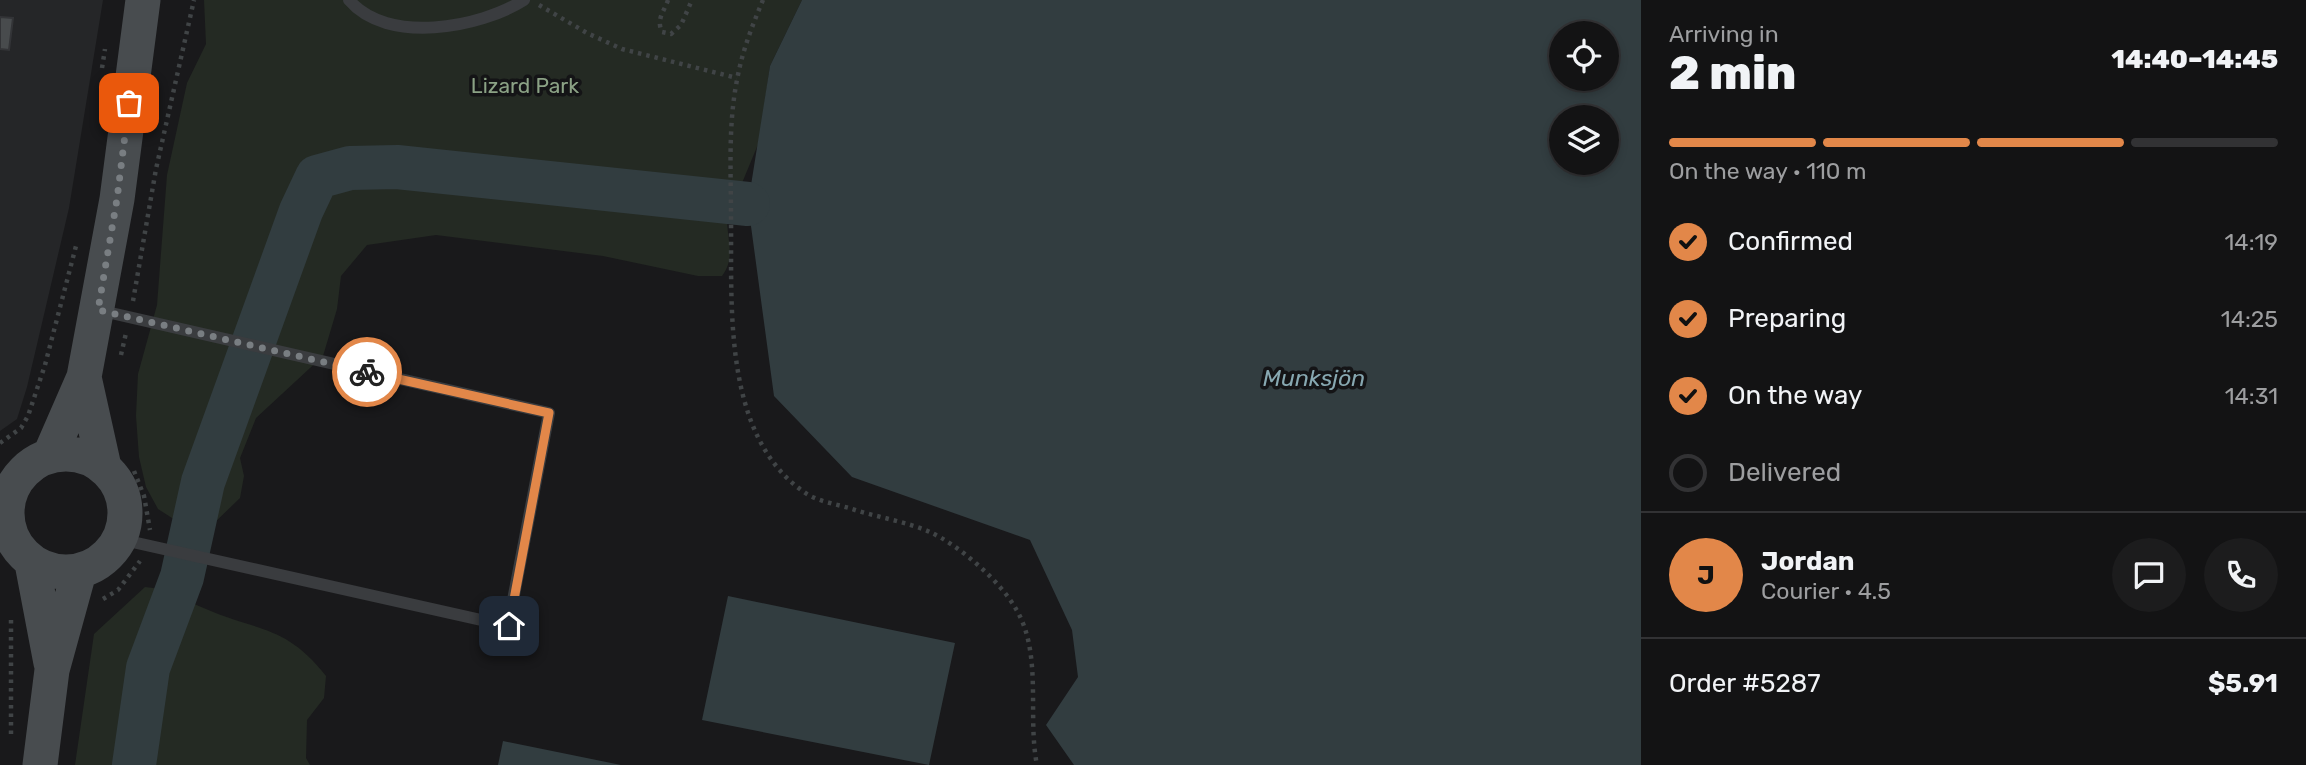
<!DOCTYPE html>
<meta charset="utf-8">
<style>
:root{--surface:#131314;--page:#1c1c1d;--text:#f1f3f6;--muted:#9d9ea0;--line:#323234;--accent:#e28749}
body{margin:0;font-family:Rubik,sans-serif;background:var(--page);color:var(--text);height:100vh;display:flex;flex-direction:column;font-size:26px;white-space:nowrap}
*{box-sizing:border-box;margin:0}
p{font-size:23px;color:var(--muted)}
.icon{flex:none;width:38px;height:38px;fill:none;stroke:currentColor;stroke-width:2;stroke-linecap:round;stroke-linejoin:round}
.map{position:relative;flex:1;overflow:hidden}
.side{display:flex;flex-direction:column;background:var(--surface);width:665px}
.side>*{flex:none}
.controls{position:absolute;left:1549px;top:21px;display:grid;gap:14px}
.controls a{display:grid;place-items:center;width:70px;height:70px;border-radius:50%;background:var(--surface);box-shadow:0 4px 10px #0003,0 0 0 2px var(--line);font-size:35px}
.pin{position:absolute;display:grid;place-items:center;width:60px;height:60px;color:#fff;margin:-30px;border-radius:14px;box-shadow:0 4px 10px #0006}
.courier{position:absolute;display:grid;place-items:center;width:70px;height:70px;margin:-35px;border:5px solid #e28749;border-radius:50%;background:#fff;color:#222;box-shadow:0 2px 9px #0007}
.overview em{font-style:normal;font-weight:800}
.overview div{display:flex;flex-direction:column-reverse}
.overview{display:flex;align-items:center;justify-content:space-between;height:119px;padding:0 28px}
h1{font-size:46px;font-weight:800;line-height:52px}
.bar{display:grid;grid-template-columns:repeat(4,1fr);gap:10px 7px;align-content:center;height:84px;padding:0 28px}
.bar i{height:9px;border-radius:5px;background:var(--line)}
.bar .current{background:var(--accent)}
.bar p{grid-column:span 4}
.line{display:flex;align-items:center;gap:18px;padding:0 28px;border-top:2px solid var(--line)}
.line div{flex:1}
.round{display:grid;place-items:center;flex:none;width:74px;height:74px;border-radius:37px;background:var(--page)}
ol{padding:0 28px;list-style:none}
li{display:flex;align-items:center;gap:21px;height:77px}
li p{margin-inline-start:auto}
li .icon{padding:7px;border-radius:50%;background:var(--accent);color:#111;stroke-width:4}
li:last-child{color:var(--muted)}
li i{width:38px;height:38px;border:4px solid var(--line);border-radius:50%}
main{display:flex;flex:1;min-height:0}
.map>svg:first-child{display:block}
</style>
<main>
<div class="map">
<svg width="1641" height="765" viewBox="0 0 1641 765">
<rect width="100%" height="100%" fill="#19191b"/>
<path fill="#252628" d="M0 0H103L69 208 27 387 17 419 0 431Z"/>
<path fill="#242a23" d="M204 0H802L770 66 759 142 742 183 729 182C729 195 727 208 727 222 728 242 735 259 722 276H698L603 256 436 235 367 245 341 276 337 309 323 356 256 418 240 458 244 476 240 498 211 526 183 525 158 509 146 487 139 457 136 416 138 374 157 305 167 175 187 83 206 44Z
M145 587C167 588 185 601 206 609 259 632 286 625 326 676L324 698 307 720 306 758 310 765H75L94 634Z"/>
<path fill="#323d40" fill-rule="evenodd" d="M802 0H1641V765H1074L1046 725 1078 677 1072 630 1030 540 852 477 774 396 748 204 770 66ZM1561 33H1606V79H1561ZM1561 117H1606V163H1561Z
M728 596 955 643 929 765 702 720Z
M503 741 621 765H498Z"/>
<g fill="none" stroke-linecap="round" stroke-linejoin="round">
<path stroke="#323d40" stroke-width="44" d="M134 765 148 668 182 577 203 482 301 211 317 177 350 168 397 167 748 204"/>
</g>
<path fill="#484b4d" stroke="#333437" stroke-width="2" d="M0 17 13 18 9 50 0 49Z"/>
<g fill="none" stroke-linecap="round" stroke-linejoin="round">
<path stroke="#404446" stroke-width="4.5" stroke-dasharray="3.5 5" stroke-linecap="butt" d="M668 0C664 12 656 19 662 32L671 34 681 25 692 0
M763 0C752 26 742 52 737 80 728 125 731 172 731 217 732 306 722 435 804 492 816 501 835 504 849 508 875 517 905 521 930 532 960 546 1000 581 1016 609 1043 654 1027 716 1037 765
M539 5 587 33 622 49 737 78
M102 68 105 49
M133 301 156 169 194 0
M121 355 126 333
M0 443 21 428 28 416 45 365 76 246
M134 471 144 496 150 530
M103 599 118 590 140 561
M11 620V738"/>
<path stroke="#3a3c3f" stroke-width="12" d="M349 0C387 45 480 28 524 0
M98 310 549 413 508 626 119 539"/>
<path stroke="#484c4f" stroke-width="35" d="M84 377 104 467
M7 513a59 59 0 1 1 118 0a59 59 0 1 1-118 0Z
M50 455 84 377 117 199 143 0
M32 563 51 663
M40 765 52 670 79 572"/>
</g>
<g fill="none" stroke-linecap="round" stroke-linejoin="round">
<path stroke="#797e82" stroke-width="7" stroke-dasharray="0 12.6" d="M129 103 117 199 98 310 367 372"/>
<path stroke="#e28749" stroke-width="9" d="M367 372 549 413 509 626"/>
</g>
<g text-anchor="middle" dominant-baseline="central" stroke-width="7" stroke-linejoin="round" paint-order="stroke">
<g font-size="21" fill="#8ba285" stroke="#141416">
<text x="525" y="85">Lizard Park</text>
</g>
<g font-size="23" font-style="italic" fill="#87a8b1" stroke="#141416">
<text x="1314" y="378">Munksjön</text>
</g>
</g>
</svg>
<div class="controls">
<a><svg class="icon" aria-label="locate" viewBox="0 0 24 24"><circle cx="12" cy="12" r="6"/><path d="M12 2v4M12 18v4M2 12h4M18 12h4"/></svg></a>
<a><svg class="icon" aria-label="layers" viewBox="0 0 24 24"><path d="M12 4l9 5-9 5-9-5zM3 14l9 5 9-5"/></svg></a>
</div>
<div class="pin" style="left:129px;top:103px;background:#ea580c"><svg class="icon" aria-label="bag" viewBox="0 0 24 24"><path d="M5 8h14l-1 12H6zM9 8a3 3 0 0 1 6 0"/></svg></div>
<div class="pin" style="left:509px;top:626px;background:#1f2937"><svg class="icon" aria-label="home" viewBox="0 0 24 24"><path d="M3 11l9-7 9 7M6 9v11h12V9"/></svg></div>
<div class="courier" style="left:367px;top:372px"><svg class="icon" aria-label="bike" viewBox="0 0 24 24"><circle cx="6" cy="16" r="4"/><circle cx="18" cy="16" r="4"/><path d="M6 16l4-8h5l3 8M10 8l3 8H6M13 5h3"/></svg></div>
</div>
<section class="side">
<div class="overview"><div><h1>2 min</h1><p>Arriving in</p></div><em>14:40–14:45</em></div>
<div class="bar"><i class="current"></i><i class="current"></i><i class="current"></i><i></i><p>On the way · 110 m</p></div>
<ol>
<li><svg class="icon" aria-label="check" viewBox="0 0 24 24"><path d="M5 12l5 5 9-10"/></svg>Confirmed<p>14:19</p></li>
<li><svg class="icon" aria-label="check" viewBox="0 0 24 24"><path d="M5 12l5 5 9-10"/></svg>Preparing<p>14:25</p></li>
<li><svg class="icon" aria-label="check" viewBox="0 0 24 24"><path d="M5 12l5 5 9-10"/></svg>On the way<p>14:31</p></li>
<li><i></i>Delivered</li>
</ol>
<div class="line" style="height:126px"><b class="round" style="background:var(--accent);color:#111">J</b><div><b>Jordan</b><p>Courier · 4.5</p></div><a class="round"><svg class="icon" aria-label="chat" viewBox="0 0 24 24"><path d="M4 5h16v11H9l-5 4z"/></svg></a><a class="round"><svg class="icon" aria-label="phone" viewBox="0 0 24 24"><path d="M5 4h4l2 5-3 2q2 4 5 5l2-3 5 2v4C11 20 4 13 5 4z"/></svg></a></div>
<div class="line" style="height:91px"><div>Order #5287</div><b>$5.91</b></div>
</section>
</main>
